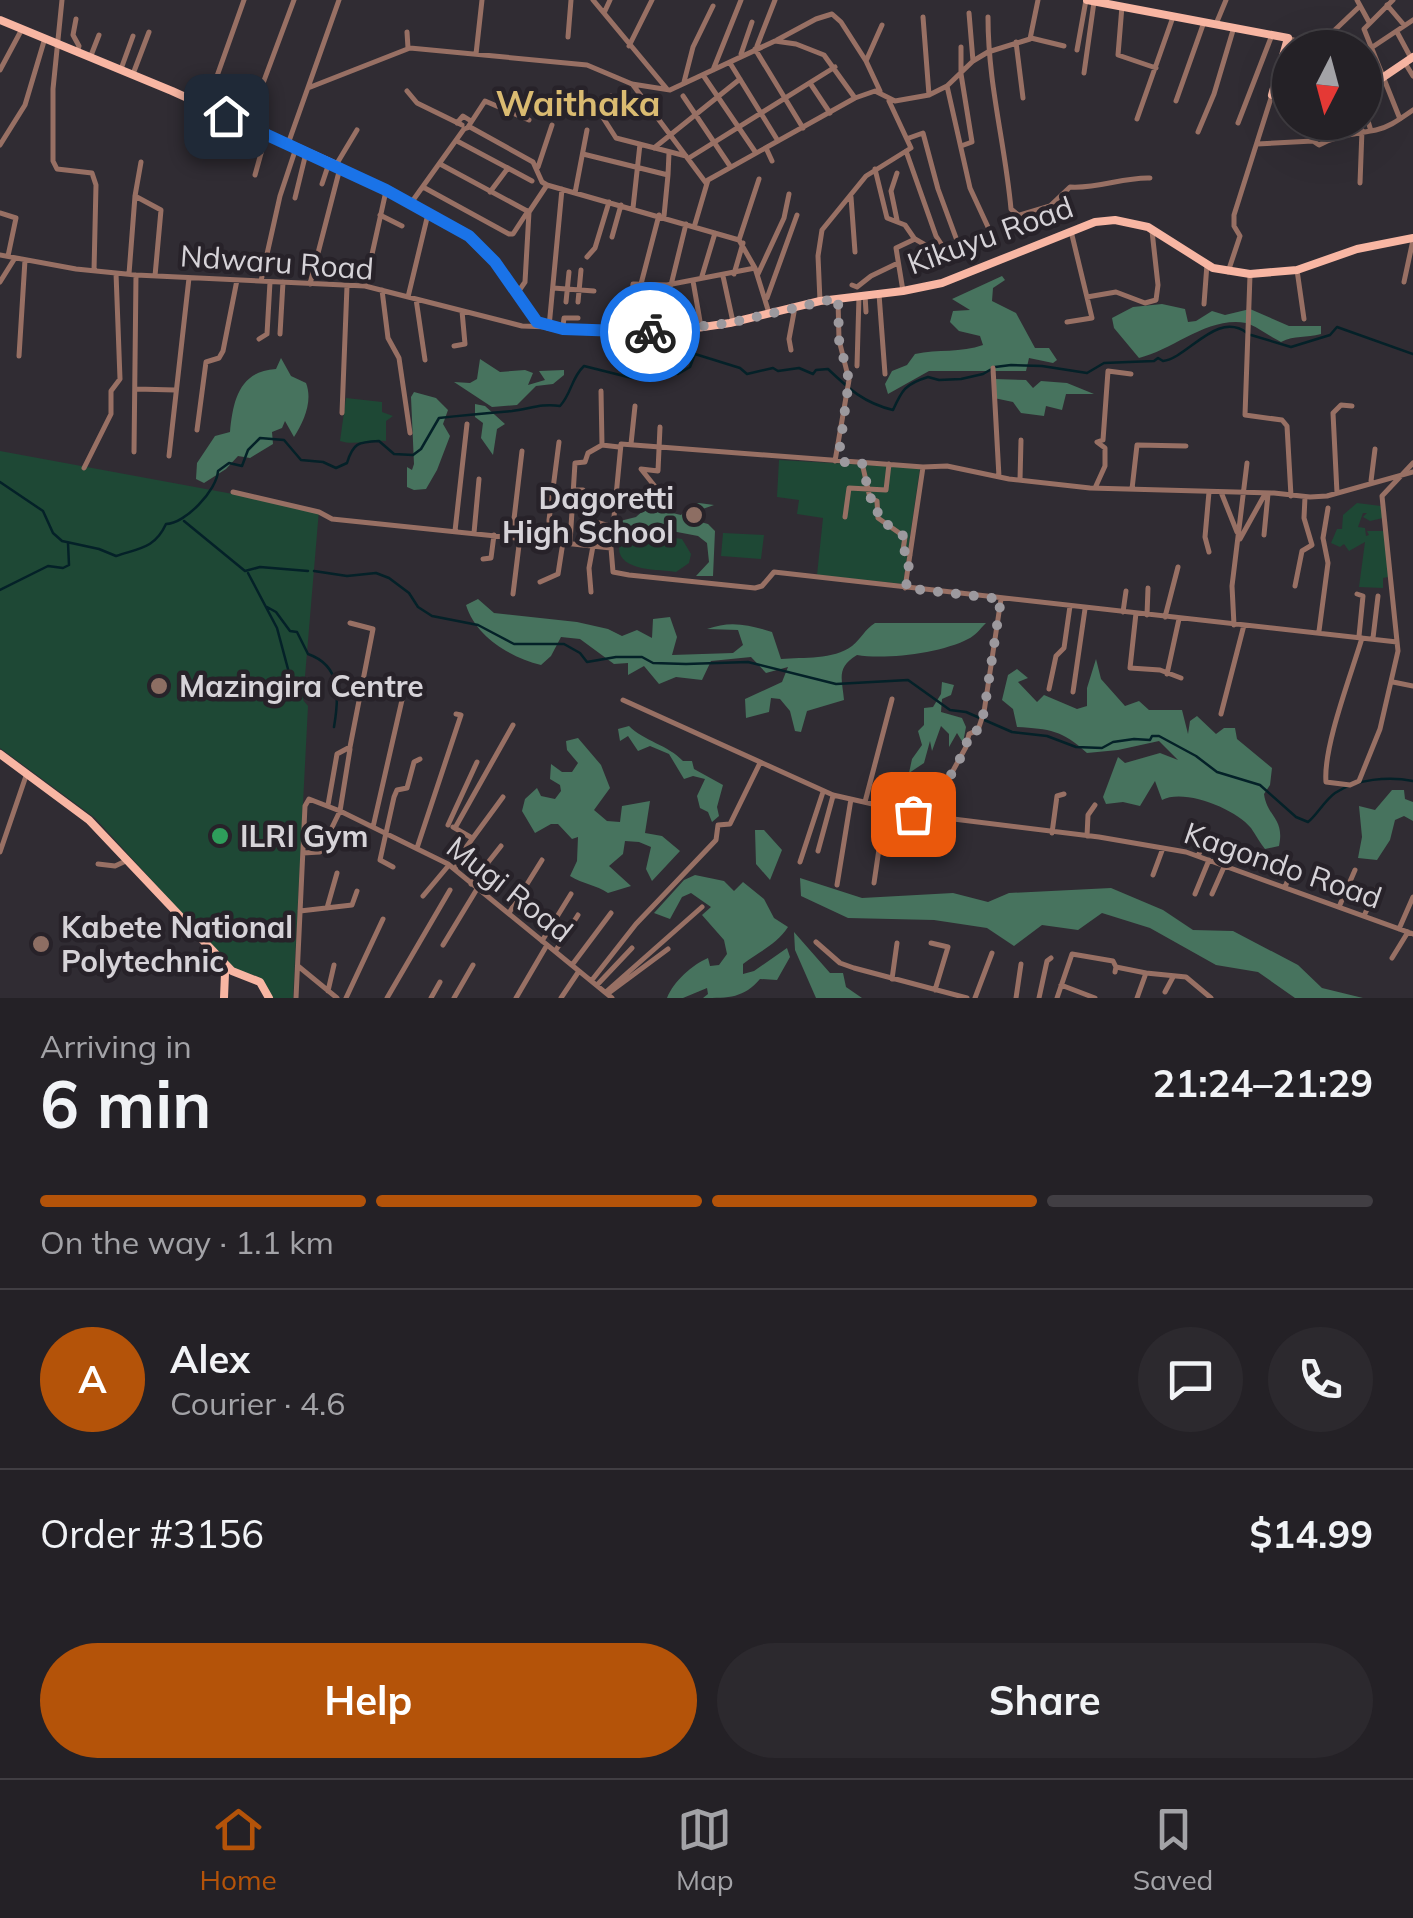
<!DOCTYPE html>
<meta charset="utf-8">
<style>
:root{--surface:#242126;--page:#2c292e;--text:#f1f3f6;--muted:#a3a3a7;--line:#413e43;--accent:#b45309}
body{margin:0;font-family:Mulish,sans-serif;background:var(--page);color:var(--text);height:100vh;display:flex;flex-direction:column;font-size:38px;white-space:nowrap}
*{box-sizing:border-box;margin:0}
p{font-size:32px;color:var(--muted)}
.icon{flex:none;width:55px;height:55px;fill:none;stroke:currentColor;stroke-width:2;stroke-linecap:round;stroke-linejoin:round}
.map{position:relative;height:998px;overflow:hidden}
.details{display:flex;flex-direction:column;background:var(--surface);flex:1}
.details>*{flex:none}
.needle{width:65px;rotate:186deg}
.controls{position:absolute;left:1272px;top:30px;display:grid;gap:20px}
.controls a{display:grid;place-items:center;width:110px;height:110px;border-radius:50%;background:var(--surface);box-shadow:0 10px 40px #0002,0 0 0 2px var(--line);font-size:50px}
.pin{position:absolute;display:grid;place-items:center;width:85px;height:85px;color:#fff;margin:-42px;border-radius:20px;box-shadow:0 5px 15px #0006}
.courier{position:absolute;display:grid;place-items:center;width:100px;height:100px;margin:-50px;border:8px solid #1a73e8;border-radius:50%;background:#fff;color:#222;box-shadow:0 2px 12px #0007}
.summary em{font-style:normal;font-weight:700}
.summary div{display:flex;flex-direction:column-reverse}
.summary{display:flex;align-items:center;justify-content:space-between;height:170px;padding:0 40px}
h1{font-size:65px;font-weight:700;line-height:75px}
.bar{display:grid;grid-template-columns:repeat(4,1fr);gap:15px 10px;align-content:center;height:120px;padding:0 40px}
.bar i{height:12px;border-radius:8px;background:var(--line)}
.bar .active{background:var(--accent)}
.bar p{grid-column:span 4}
.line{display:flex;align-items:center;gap:25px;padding:0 40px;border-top:2px solid var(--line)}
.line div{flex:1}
.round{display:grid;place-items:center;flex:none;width:105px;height:105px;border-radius:52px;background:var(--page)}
.primary-button{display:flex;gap:20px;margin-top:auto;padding:20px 40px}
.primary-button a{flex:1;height:115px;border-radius:60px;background:var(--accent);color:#fff;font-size:40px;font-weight:700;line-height:115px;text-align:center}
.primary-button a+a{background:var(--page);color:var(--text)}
.tab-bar{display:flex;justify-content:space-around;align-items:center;height:140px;border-top:2px solid var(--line);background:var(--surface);font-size:28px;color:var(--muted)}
.tab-bar a{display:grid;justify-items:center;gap:5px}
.tab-bar .active{color:var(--accent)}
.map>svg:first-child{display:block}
</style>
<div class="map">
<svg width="1413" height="998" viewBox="0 0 1413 998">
<rect width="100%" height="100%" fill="#302c33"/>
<path fill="#1e4835" d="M346 398 382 402V412L393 416 386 421V441C370 439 355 446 340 441Z
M0 451 319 510 303 700 308 706 293 998H272L259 977 232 968 95 818 0 748Z
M779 460 920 468 903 584 817 575 823 518 797 514 799 500 777 497Z
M1357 503 1381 506 1383 518 1370 521 1363 517 1367 513H1363L1358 527 1365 528 1366 536 1369 535 1367 531H1385L1388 577 1383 578V588L1359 587 1365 542 1349 551 1344 544 1340 547 1331 543 1337 529H1342L1343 515Z
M635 532 682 539 691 554 689 563 676 572C660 569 619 572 619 548 619 538 627 535 635 532Z
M723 533 764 535 761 559 721 556Z"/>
<path fill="#47735e" d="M1002 276 1005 280 993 288 992 301 1016 313 1035 348H1049L1057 360 1053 363 1029 358 1026 371H929L888 394 885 384 892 371 907 365 915 354C938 349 961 353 983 345L980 336 959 331 950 322 953 311 970 310 952 299Z
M1162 304 1185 309 1188 322 1196 321 1212 311 1225 315 1250 309 1289 326H1321V334C1306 338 1295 335 1281 342 1270 337 1257 326 1246 323 1208 316 1173 350 1139 358L1114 328 1112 318 1133 307Z
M281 358 291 376 306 383C313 401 304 421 294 437L285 421 282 428 272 432 273 444 250 458 238 456 226 469 204 483 196 479 197 463 215 436 230 432C233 401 239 371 276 369Z
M480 359 500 372 525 370 533 373 528 385 545 380 539 371 564 370V375L553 384 536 386 517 405 492 407 454 382 470 383 477 379Z
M994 379 1026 380 1033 388 1041 381 1067 383 1094 394H1066L1062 410 1046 406 1044 416 1021 413 1013 402 994 398Z
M414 392 436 398 448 410 443 424 450 436 437 470 426 489 414 490 407 487V467L412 470 414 464 411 397Z
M475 404 485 406 505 424 497 429 493 455 481 438 483 423 475 417Z
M699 503 714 505 697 511V521L708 524 715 531 713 576H696L709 562 707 543 698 536 635 524 616 536 620 521 636 517 647 507 681 515 690 506Z
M478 599 494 613 577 622 608 629 622 636 637 630 652 638 653 619 670 617 677 637 672 655 733 653 743 645 738 630 707 629C731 620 749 625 772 632L781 659C804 657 833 660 852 646 861 639 865 629 875 623H986C980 629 975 636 968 639 942 653 885 660 857 655 836 668 842 678 844 700L807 711 801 732 795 731 790 711 780 699 771 698 769 712 746 718 745 699 782 682 788 667 766 673 751 657 711 661 702 680 676 677 659 684 644 666 628 675V663L614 664 580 639 561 637 551 656 541 665C510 657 476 637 466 605Z
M1096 659 1101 679 1125 706 1139 701 1149 710H1182L1188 734 1190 721 1197 716 1216 734 1224 728H1235L1237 739 1272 768 1270 785 1264 794C1267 817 1285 818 1279 846L1265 849C1260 843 1256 835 1251 828 1236 809 1184 788 1162 800L1155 781 1140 806 1123 802 1106 804 1103 797 1118 757 1125 763 1160 753 1178 760 1159 741 1118 750 1087 753C1062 730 1050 729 1017 727L1013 709 1002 700 1008 675 1017 669 1028 678 1018 682 1037 702 1044 695 1077 709 1087 706V688Z
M942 682 954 685 951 695 942 699 941 712 962 718 966 727 963 743 957 733 949 747V734L941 726 932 751 930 741 924 763 909 773 912 759 922 745 918 731 924 725V708L933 707 941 694Z
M629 726C644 741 668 745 683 761H692L694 769 723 785 717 807 719 816 712 822 708 812 700 808 697 796 705 779 693 776 684 779 669 754 650 746 638 751 628 736 620 741 618 729Z
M578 738 601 765 610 788 594 810 607 821 620 822 622 806 650 801 645 833 662 836 680 851 652 881 646 869 651 847 639 842 625 841 623 854 609 866 631 886 608 893C596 885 583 884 570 876L577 861 578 837 572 839 558 824H551L535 833 522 811 525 799 537 788 541 796 555 799 561 791 560 785 550 779 551 764 562 772H572L578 763 567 750 566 741Z
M1392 790H1404L1405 799 1413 802V821L1404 816 1395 820 1390 840 1377 860 1358 858 1362 837 1359 806 1375 810Z
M755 830H764L782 850 770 880 756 864Z
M695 875 724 881 734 891 743 882 764 899 774 918 788 927C776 945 760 951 743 964V974L754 971 787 948 790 957 777 980 760 979C744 998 729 998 703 998L708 994 707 988 683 998H667C674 981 692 965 708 958L710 966 719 965 727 954 724 940 702 915 711 907 691 893 682 897 670 919 654 913 684 880Z
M800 878 862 898 953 893 988 902 1009 893 1111 888 1163 910 1193 930 1233 931 1298 965 1322 988 1363 998H1295L1258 972 1216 965 1150 928 1102 913 1078 930 1042 925 1014 946 987 928 934 920 848 918 801 896Z
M794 932 830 973H843L846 987 862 998H816L795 950Z"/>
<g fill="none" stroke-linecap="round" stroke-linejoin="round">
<path stroke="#042128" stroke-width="2.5" d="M1251 335 1291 347 1330 335 1337 327 1413 354
M0 482 43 511 53 533 62 541 99 549 116 556C140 548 155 548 166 524 185 524 217 490 218 471L229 463 242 466 248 450 260 438 284 440 301 460 323 462 336 468 347 463C353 443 358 442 379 441L394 454 413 455 421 449 439 418C464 415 487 413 512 411 529 409 542 403 560 406 572 393 571 378 584 366L632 378 653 367 678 374 690 367 695 354 740 368 747 374 773 368 778 371 799 368 813 374 816 370 828 369C849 389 864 403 893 410 902 390 905 384 928 377L939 380 961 379 983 374 995 367 1011 365 1042 366 1087 373 1104 363 1154 361 1158 358 1163 361C1188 358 1217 310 1247 333
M184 521 245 571 260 567 308 571
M314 571 347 576 376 573 389 578 409 593 418 607 432 616 478 625 514 644H564L580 653 587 662 616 657H642L653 663 686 664 748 662 836 684 908 680 950 710 966 712 1012 732 1047 736 1076 747 1102 748 1113 742 1134 739 1150 740 1152 736H1159L1196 756 1217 772 1260 785 1296 817 1308 822C1316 816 1325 800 1335 793 1356 779 1389 776 1413 781
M248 573 277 628 292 684 301 698
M0 590 48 566 63 568 69 565 68 543
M267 607 276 612 290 631 297 632 308 654C342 666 339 697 334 727"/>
<path stroke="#987064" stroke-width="5" d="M62 0 53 89V161L57 169 92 173 96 185 94 271
M593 0 667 89
M1357 0 1369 22
M1393 0 1364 29 1400 119
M1387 5 1404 25
M1122 6 1118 55 1156 68
M604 13 610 0
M969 13 973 61
M923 17 929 95
M988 17C988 85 1005 143 1011 209L1017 214 1016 216 1050 206 1070 187C1098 189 1123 177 1150 178
M76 19 73 35 79 46 77 53
M1216 24 1226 0
M407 32 408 48
M1397 32 1411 58
M568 37 571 0
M1031 38 1064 46
M1288 38 1317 48
M777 40 816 19 832 14 841 22 866 61
M1016 42 1023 98
M629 46 652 0
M757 46 775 0
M961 47V72
M1317 47 1360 6
M1371 48 1413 20
M755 49 803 128
M1077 50 1086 0
M476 54 482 0
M741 54 752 22
M90 58 99 35
M730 63 778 141
M1405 63 1413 76
M121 69 133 36
M0 70 22 29
M713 70 741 0
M1084 73 1094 2
M133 74 149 32
M703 75 756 153
M684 82 693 47 713 6
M810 83 830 113
M633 85 706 183
M947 86 970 188 988 227
M308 88 410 48 587 65 632 84 670 90 775 41 796 44 824 55 855 98
M407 91 417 103 462 125
M880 91 866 61 882 25
M611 96 593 102 616 138 686 156
M683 96 730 166
M1176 101 1204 22
M206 107 244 0
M1365 111 1371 131
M1137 119 1173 17
M1310 122 1313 141 1319 145C1337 135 1356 134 1376 130 1390 127 1401 118 1413 110
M457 123 463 116 471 121
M1238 123 1272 35
M468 127 485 101 529 120
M251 128 259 106V94L294 0
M1198 132 1214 94 1234 27
M909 138 923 133 938 189 959 246
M457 141 532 181
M288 144 339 0
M1257 144 1313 141
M0 145 25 105 45 38
M961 146 972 142 961 74
M654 148 740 79
M766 148 772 161
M906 151 936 236 945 250
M583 154 668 175 664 216
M689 158 835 67
M440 164 529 212
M336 165 357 130
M538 167 552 125
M875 169 887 218 905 225 914 238
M897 173 891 191 897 220
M255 175 266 135
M668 175 669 153
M1360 183 1362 130
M322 184 329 163
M423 187 509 234H513L528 211
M490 192 508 168
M575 193 587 130
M135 196 161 210 155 276
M851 197 855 252
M295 198 306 153
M411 203 464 129 470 127 533 162 542 182 547 185 739 240 755 268 769 313
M633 208 640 144
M0 213 16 218 8 256
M380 215 402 226
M695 224 708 180 855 98 875 91 895 101 929 95 947 86 973 61 988 52 1030 39 1038 0
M612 237 621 205
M739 240 759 179
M0 255 76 269 136 275 365 286 522 326 549 327 562 189
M587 257 595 248 609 202
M1297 270 1304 319
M1228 272 1240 236 1234 226V215L1272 95
M129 274 135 196 141 162
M734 274 743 243
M758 274 784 218 789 194
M1250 275 1245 415 1282 420 1287 426 1291 496
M702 276 715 233
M723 276 733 322
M261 281 280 196 296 148
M693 281 701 327
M0 282 15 258
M1404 282 1413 240
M310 284 340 168
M641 284 659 215
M665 285 670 331
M671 285 686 224
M852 285 857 287 871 276 898 263
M365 286 386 191
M553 288 594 291
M382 290 388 338 399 358 410 433
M903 291 896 248 915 239 927 246 945 250
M879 294 885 374
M516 295 525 282 529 212 547 185
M865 295 866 312
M408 297 428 214
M1087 297 1116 292 1145 303 1156 300 1158 285 1152 231
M767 298 797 215
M416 299 425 360
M820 301 818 256 822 230 866 176 911 148 889 101
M566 302 569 272
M578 302 581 270
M1204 304 1207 264
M1067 322 1092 318 1071 231
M563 326 564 318H578
M629 332 633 284 667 285 755 268
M280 334 283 282
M259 339 267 334 270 282
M454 346 465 344 462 311
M791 350 789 339 795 307
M19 356 25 260
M857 366 859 296
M993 368 999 477
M136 389 175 390
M601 391 602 445 619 447
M342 413 347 286
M660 427 658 471 641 469 661 494
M197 430 206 362 219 358 223 351 237 280
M631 444 635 406
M134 452 136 275
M169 456 189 278
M835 461 849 380 839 340 838 299
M862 463 870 498 877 501 878 518 905 537 903 550 910 555
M923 467 947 466 1009 479 1090 488 1274 493 1310 497 1327 496 1413 472
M84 468 111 414V391L120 379 116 273
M1020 480 1021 440
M1371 481 1375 449
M1095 488 1105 466V448L1097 442 1103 440 1108 371 1131 374
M1132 489 1137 445 1186 446
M575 490H583L582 502 615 505
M233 492 319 512 332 519 611 548 621 444 923 467 905 588
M1221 492 1237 532
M1337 493 1333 413 1341 405 1352 406
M845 517 849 488 886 490 889 464
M592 521 613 527
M455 531 467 424
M474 533 479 479
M1264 535 1268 494
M512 536 522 451
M1240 539 1265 494
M550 541 549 520 559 442
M570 543 575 463 585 462 588 453 602 445
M611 548 613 572 629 575 755 588 762 586 774 572 1397 642
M1209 552 1205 537 1209 492
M483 559 491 558 494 535
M540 582 558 574 563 542
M1295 586 1302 551 1312 545 1304 518 1305 497
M591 592 589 568 593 546
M513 594 520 537
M1357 594 1363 596 1359 636
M1123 612 1126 591
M1136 613 1130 668 1160 670 1181 678
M1147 615 1148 588
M1165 617 1178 567
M1234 625 1232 586 1247 463
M1319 631 1328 563 1323 538 1328 508
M1362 638C1351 675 1323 747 1326 782L1350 785 1359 781 1380 729 1398 651 1382 496 1413 463
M1373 638 1378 596
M1167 674 1179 619
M1393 682 1413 686
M1049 689 1056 656 1064 648 1070 606
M1073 692 1085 609
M623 700 833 795 921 815 1099 837 1186 852 1413 934
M1221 714 1244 625
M865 802 892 699
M328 805 337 754 350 747 373 629 350 623
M879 806 885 781
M928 816 966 747 969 734 978 730 984 712 1001 599
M448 825 477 762
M373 827 402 700
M453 827 472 838
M455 828 513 725
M1052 833 1057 796 1064 794
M1087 836 1088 815 1095 805
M417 848 461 715 456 714
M818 851 833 796
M0 852 27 773
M303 853 320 852 340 811 350 749
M1198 856 1207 836
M800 862 823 792
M98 864 115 866 128 860
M393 867 380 860 394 797 397 790 407 788 414 762 420 759
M455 869 467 846 503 797
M1153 875 1163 848
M874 883 885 808 900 802 901 793
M471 884 501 846
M837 885 851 799
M1285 887 1295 863
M1195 894 1209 860
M1212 894 1224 867
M423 896 449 865
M1339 907 1355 870
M327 908 337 873
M300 911 352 905 357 891
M509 913 542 860
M1364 916 1376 889
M1399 929 1413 897
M542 941 571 894
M816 942 840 963 854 968 967 998
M931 943 948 947 935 990
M443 945 477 889
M556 950 578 915
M1392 958 1408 932
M572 965 611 913
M298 966 337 998
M1115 972 1116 967 1146 973
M892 979 897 943
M592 980 636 924 716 840 718 825 730 824 760 763
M597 985 632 948
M1061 985 1095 998
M328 991 334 965
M607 991 702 907
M610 992 668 949
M1165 992 1173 977
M296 998 305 806 309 799 340 811 448 864 612 998
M346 998 383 919
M387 998 450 890
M431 998 440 982
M454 998 473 965
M516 998 547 945
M561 998 579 971
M975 998 992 953
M1016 998 1021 964
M1039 998 1047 961 1051 958
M1057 998 1072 954 1113 961 1116 967
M1137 998 1146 973 1186 977 1211 998"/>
<path stroke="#f8b6a3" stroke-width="8" d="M1087 0 1288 38 1272 95 1290 97
M0 20 172 91 336 165 461 230 488 254 533 318 549 327 640 332 690 329 730 323 820 301 903 291 942 283 1095 222 1115 220 1148 227 1213 268 1250 274 1297 270 1357 249 1413 238
M1365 85 1382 78 1413 57
M0 754 89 820 232 971 260 982 269 998
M221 962 225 973 224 998"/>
</g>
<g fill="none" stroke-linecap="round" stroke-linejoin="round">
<path stroke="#9c999e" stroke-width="10" stroke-dasharray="0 18" d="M650 332 730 323 838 298 839 340 849 380 839 454 843 462 862 463 870 498 877 501 878 518 905 537 903 550 910 555 906 588 1001 599 984 712 978 730 968 734 966 748 928 816 913 814"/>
<path stroke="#1a73e8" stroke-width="12" d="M226 116 386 190 469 236 495 262 537 322 563 329 650 332"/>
</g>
<g fill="#8d6e63" stroke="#272229" stroke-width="4">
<circle cx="694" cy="515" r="10"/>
<circle cx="159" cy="686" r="10"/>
<circle cx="41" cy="944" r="10"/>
</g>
<circle fill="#2e9e5b" stroke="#272229" stroke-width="4" cx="220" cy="836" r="10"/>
<g text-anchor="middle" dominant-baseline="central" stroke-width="9" stroke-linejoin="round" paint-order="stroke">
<g font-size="30" fill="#d6d3d8" stroke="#272229">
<text transform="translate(990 235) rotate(-20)">Kikuyu Road</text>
<text transform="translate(277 262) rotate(4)">Ndwaru Road</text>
<text transform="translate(1283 865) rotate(19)">Kagondo Road</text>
<text transform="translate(510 889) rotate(38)">Mugi Road</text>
</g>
<g font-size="30" font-weight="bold" fill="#d6d3d8" stroke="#272229" text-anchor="start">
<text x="674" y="498" text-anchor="end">Dagoretti<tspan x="674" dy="34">High School</tspan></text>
<text x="179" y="686">Mazingira Centre</text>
<text x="240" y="836">ILRI Gym</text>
<text x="61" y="927">Kabete National<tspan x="61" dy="34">Polytechnic</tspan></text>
</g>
<g font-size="35" font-weight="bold" fill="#dabb71" stroke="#272229">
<text x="578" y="103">Waithaka</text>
</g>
</g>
</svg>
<div class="controls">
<a><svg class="needle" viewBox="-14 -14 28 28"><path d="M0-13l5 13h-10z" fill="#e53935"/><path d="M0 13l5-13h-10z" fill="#a3a3a7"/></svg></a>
</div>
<div class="pin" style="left:913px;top:814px;background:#ea580c"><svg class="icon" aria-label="bag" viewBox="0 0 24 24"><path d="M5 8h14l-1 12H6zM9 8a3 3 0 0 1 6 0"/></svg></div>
<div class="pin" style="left:226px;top:116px;background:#1f2937"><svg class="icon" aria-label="home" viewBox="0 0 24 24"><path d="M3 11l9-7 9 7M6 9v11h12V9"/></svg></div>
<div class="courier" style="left:650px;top:332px"><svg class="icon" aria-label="bike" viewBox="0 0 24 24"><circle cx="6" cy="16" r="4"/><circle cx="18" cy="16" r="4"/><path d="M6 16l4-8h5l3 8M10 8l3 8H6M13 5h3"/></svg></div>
</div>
<section class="details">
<div class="summary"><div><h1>6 min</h1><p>Arriving in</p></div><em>21:24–21:29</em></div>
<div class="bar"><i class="active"></i><i class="active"></i><i class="active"></i><i></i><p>On the way · 1.1 km</p></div>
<div class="line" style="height:180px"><b class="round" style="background:var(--accent);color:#fff">A</b><div><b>Alex</b><p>Courier · 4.6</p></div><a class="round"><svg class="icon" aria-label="chat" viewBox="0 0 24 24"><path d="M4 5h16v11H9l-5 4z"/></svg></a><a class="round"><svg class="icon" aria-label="phone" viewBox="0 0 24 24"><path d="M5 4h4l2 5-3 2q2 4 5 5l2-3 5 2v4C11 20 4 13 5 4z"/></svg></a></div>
<div class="line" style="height:130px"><div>Order #3156</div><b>$14.99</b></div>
<div class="primary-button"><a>Help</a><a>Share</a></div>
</section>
<nav class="tab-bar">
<a class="active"><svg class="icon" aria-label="home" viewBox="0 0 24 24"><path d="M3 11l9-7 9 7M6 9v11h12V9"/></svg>Home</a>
<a><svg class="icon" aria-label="map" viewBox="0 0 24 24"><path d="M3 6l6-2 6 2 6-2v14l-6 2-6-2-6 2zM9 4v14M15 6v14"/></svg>Map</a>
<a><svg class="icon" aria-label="saved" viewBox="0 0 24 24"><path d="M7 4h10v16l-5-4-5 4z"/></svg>Saved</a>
</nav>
